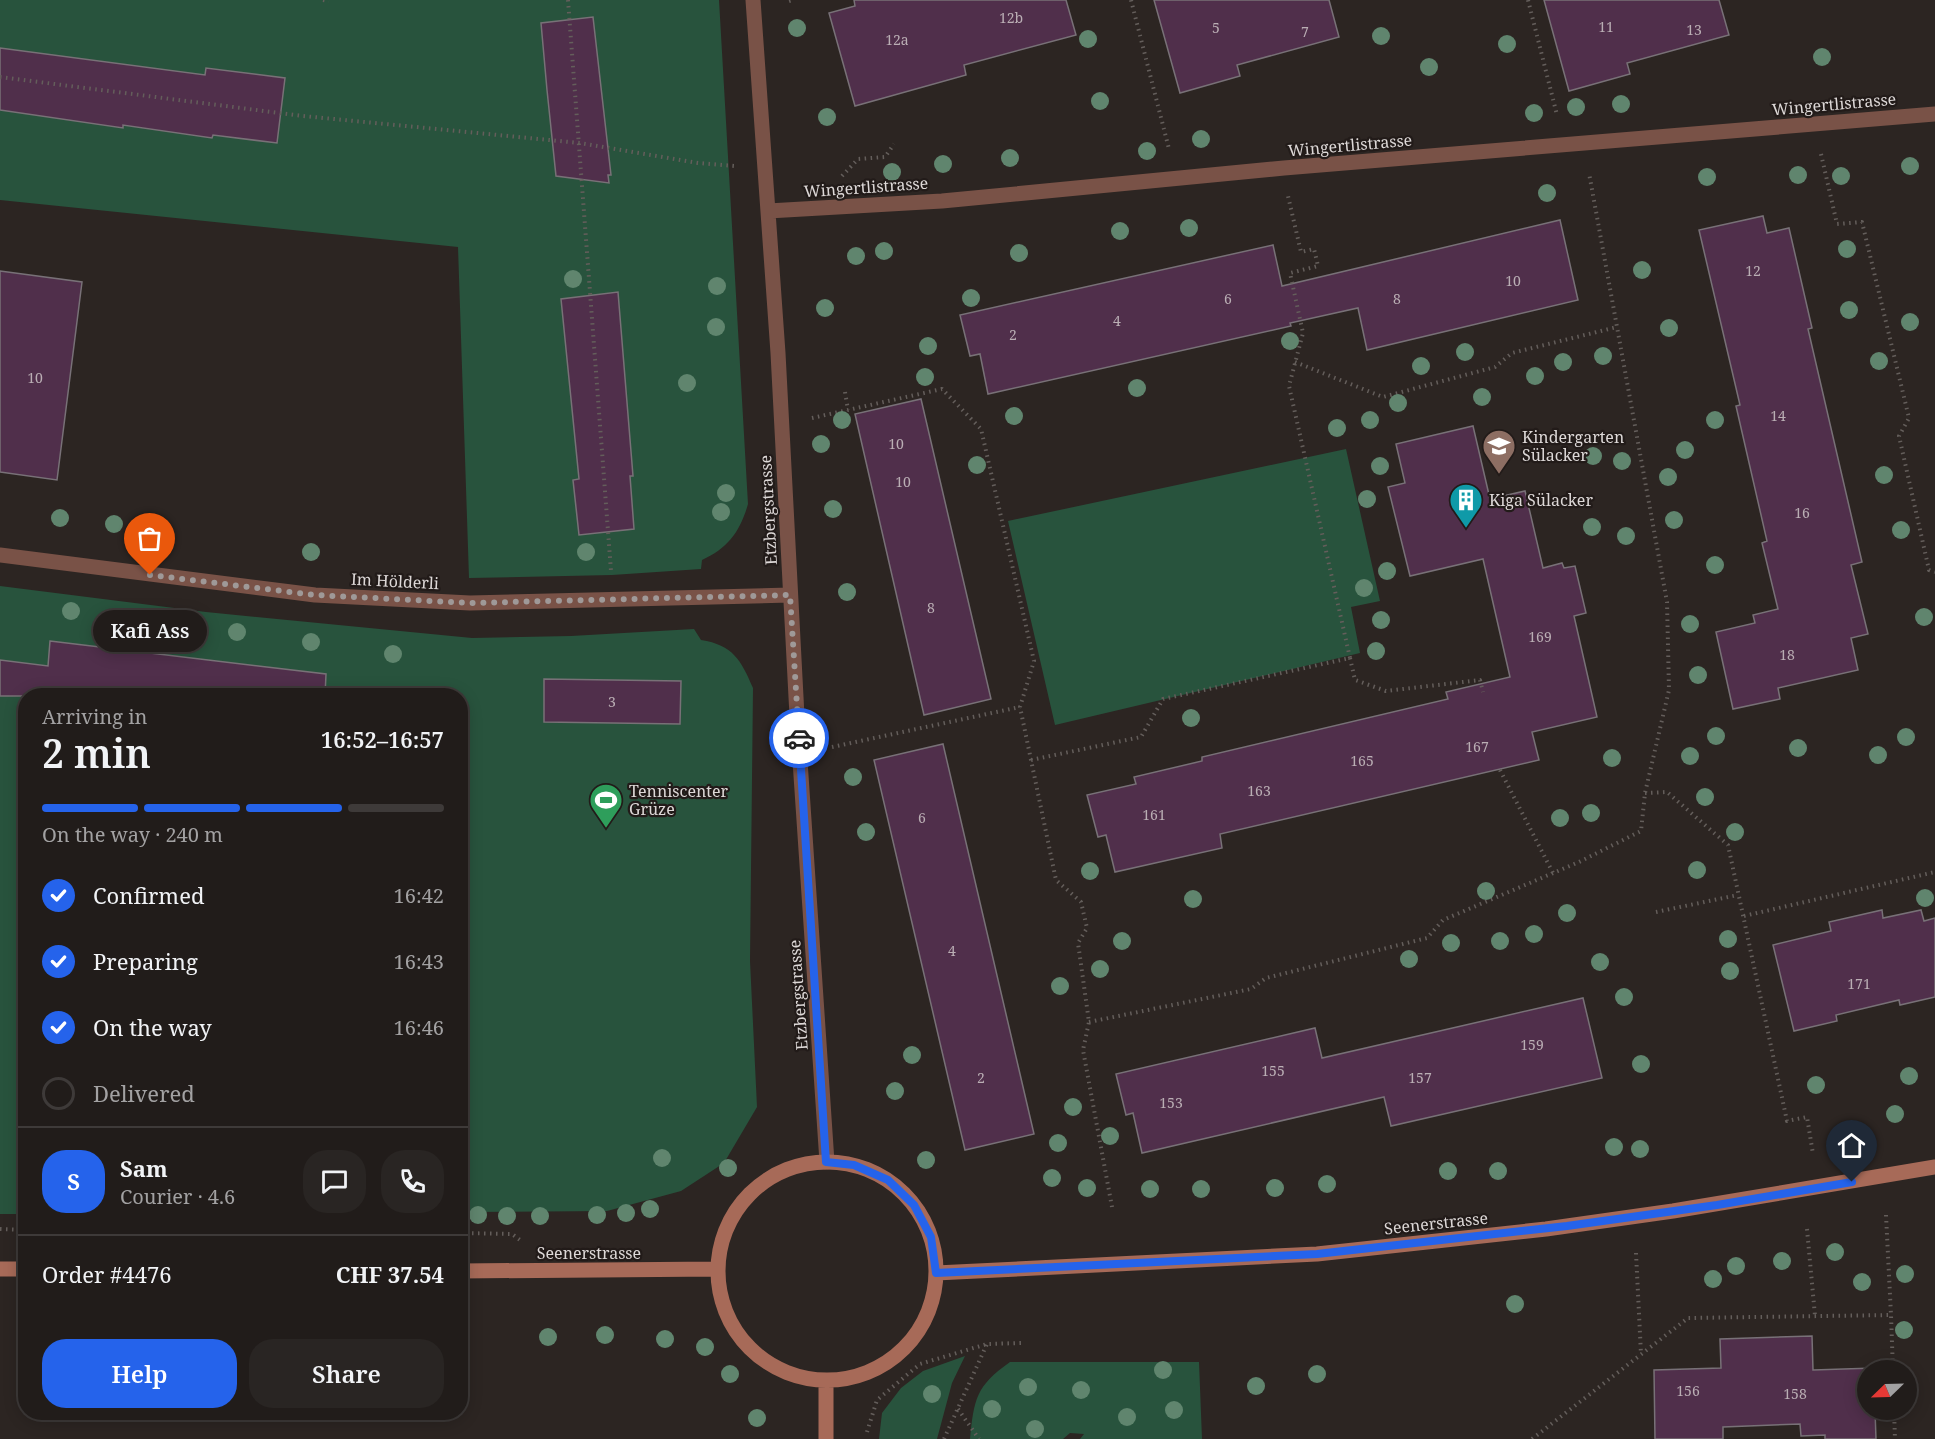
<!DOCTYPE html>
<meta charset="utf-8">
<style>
:root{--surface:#211c1a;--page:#292523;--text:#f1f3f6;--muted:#a2a1a2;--line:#3e3a39;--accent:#2563eb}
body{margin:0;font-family:"Noto Serif",serif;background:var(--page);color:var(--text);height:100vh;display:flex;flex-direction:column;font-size:22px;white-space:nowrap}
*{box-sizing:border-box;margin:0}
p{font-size:20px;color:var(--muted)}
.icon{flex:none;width:33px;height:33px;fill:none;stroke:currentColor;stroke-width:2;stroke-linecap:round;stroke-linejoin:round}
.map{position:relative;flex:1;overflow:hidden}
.panel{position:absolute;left:18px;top:688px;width:450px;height:732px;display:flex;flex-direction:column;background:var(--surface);border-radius:24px;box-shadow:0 3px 15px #0003,0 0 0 2px var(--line)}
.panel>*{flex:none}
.needle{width:39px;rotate:247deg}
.tools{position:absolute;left:1857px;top:1360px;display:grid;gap:12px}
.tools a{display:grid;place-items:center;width:60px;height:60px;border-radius:50%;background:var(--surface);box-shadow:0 3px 15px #0003,0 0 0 2px var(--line);font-size:30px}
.pin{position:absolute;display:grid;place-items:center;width:51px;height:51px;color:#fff;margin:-62px -26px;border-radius:50% 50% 50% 0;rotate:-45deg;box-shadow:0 0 6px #0007}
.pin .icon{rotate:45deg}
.courier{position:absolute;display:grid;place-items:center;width:60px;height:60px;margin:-30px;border:4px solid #2563eb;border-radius:50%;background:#fff;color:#222;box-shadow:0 2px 8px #0007}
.bubble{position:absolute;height:42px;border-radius:21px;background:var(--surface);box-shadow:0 3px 15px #0003,0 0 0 2px var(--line);font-size:20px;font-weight:600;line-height:42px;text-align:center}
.overview em{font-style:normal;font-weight:600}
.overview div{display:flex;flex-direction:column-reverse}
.overview{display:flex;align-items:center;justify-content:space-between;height:102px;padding:0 24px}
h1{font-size:39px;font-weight:600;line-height:45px}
.bar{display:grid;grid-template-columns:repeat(4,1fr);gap:9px 6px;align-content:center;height:72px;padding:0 24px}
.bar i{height:8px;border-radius:4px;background:var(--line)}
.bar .current{background:var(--accent)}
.bar p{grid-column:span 4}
.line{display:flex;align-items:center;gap:15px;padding:0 24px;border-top:2px solid var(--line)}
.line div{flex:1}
.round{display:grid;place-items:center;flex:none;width:63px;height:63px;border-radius:24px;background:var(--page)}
ol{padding:0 24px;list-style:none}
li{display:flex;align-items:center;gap:18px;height:66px}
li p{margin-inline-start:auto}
li .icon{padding:6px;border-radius:50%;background:var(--accent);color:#fff;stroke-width:4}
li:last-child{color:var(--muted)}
li i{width:33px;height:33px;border:3px solid var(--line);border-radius:50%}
.button{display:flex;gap:12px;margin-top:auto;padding:12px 24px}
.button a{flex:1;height:69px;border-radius:24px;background:var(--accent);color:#fff;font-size:24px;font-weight:600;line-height:69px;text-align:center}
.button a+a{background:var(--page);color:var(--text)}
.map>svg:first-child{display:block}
</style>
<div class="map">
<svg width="1935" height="1439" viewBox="0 0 1935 1439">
<rect width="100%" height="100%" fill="#2c2522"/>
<path fill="#28533d" d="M0 0H719L748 504C740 532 728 548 702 560L701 569 612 575 469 578 458 247 0 200Z
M1346 449 1380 601 1351 607 1360 653 1055 725 1008 521Z
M0 586 206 612 472 638 571 636 694 629 701 640C733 645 741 660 753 688L750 961 757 1107 724 1163 681 1191 607 1211 461 1212 460 696H26V1214H0Z
M965 1356 952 1383 937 1439H879L882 1413 901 1388 923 1371Z
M1010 1362H1199L1202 1439H1080L1084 1434 1070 1433 1063 1439H970C974 1399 976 1386 1010 1362Z"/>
<path fill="#502f4b" stroke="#787177" stroke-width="1.5" d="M854 0H1066L1076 35 964 65 966 75 855 106 829 13 855 6Z
M1154 0H1329L1339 37 1237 65 1240 76 1180 93Z
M1544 0H1719L1729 35 1627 63 1630 74 1569 91Z
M593 17 611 175H608L609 183 556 176 547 90 541 23Z
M0 48 205 75 206 68 285 78 277 143 213 135 212 138 123 125V128L0 110Z
M1763 216 1767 233 1789 228 1812 328 1808 329 1862 562 1851 565 1868 634 1851 638 1858 670 1778 688 1780 699 1733 709 1716 632 1755 623 1753 615 1778 609 1762 543 1767 541 1736 406 1740 405 1699 230Z
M1560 220 1578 300 1367 350 1358 308 1290 323 1291 326 988 394 980 354 970 356 960 315 1273 245 1282 286Z
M0 271 82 282 57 480 0 472Z
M618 292 633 476H630L634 529 579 535 573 480 579 479 561 299Z
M921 399 991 699 924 715 855 414Z
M1473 426 1490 499 1525 491 1543 568 1562 563 1564 568 1575 566 1586 613 1574 616 1597 717 1532 732 1539 760 1220 834 1222 848 1115 872 1106 835 1098 837 1087 795 1136 784 1134 777 1202 761V757L1448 699 1446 692 1510 677 1483 559 1410 576 1388 487 1405 483 1396 444Z
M50 641 326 674 325 696H0V660L48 666Z
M544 679 681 681 680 724 544 722Z
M943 744 1034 1134 965 1150 874 760Z
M1882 910 1883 918 1921 910 1924 921 1935 918V997L1900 1005 1899 1000 1836 1015 1837 1021 1794 1031 1773 945 1831 931 1829 922Z
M1583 998 1602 1078 1391 1126 1384 1097 1142 1153 1133 1113 1126 1115 1116 1074 1315 1028 1322 1058Z
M1812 1336 1813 1370 1874 1368V1371H1868V1410H1875L1876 1439H1825V1435L1801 1436 1800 1424 1723 1427V1439H1655L1654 1370 1721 1368 1720 1339Z"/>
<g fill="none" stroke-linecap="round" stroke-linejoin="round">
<path stroke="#645e5b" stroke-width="4" stroke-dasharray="1.5 4.5" stroke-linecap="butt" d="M323 0 329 1
M568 0 611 571
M1131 0 1169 149
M1528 0 1557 115
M789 1 792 0
M0 77 303 116 580 143 698 163 735 166
M1821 154 1837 224 1862 222 1909 418 1899 436 1929 570 1935 572
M842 176 858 159 885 157 894 144
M1295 362 1383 397 1495 367 1512 353 1617 327
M845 392 848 410
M812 418 942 389 981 429 1034 661 1020 707 1056 880 1081 902 1087 928 1078 943 1089 1022 1083 1050 1112 1207
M1350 658 1355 680 1386 691 1480 680 1483 692
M832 747 1020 707
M1031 760 1141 737 1163 699 1350 658 1289 386 1303 333 1290 273 1318 266 1314 249 1301 252 1288 196
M1500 770 1553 873
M1645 793 1667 792 1728 845 1787 1121 1807 1117 1813 1154
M1656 912 1738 895
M1744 916 1935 872
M1089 1022 1251 989 1266 978 1427 938 1443 920 1579 862 1641 831 1645 793 1669 690 1667 602 1589 173
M1886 1215 1891 1315
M0 1229 26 1230
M1807 1229 1815 1316
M460 1233 512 1234 520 1240
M1636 1253 1641 1354
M958 1409 979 1439
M1894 1410 1895 1439
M867 1432 877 1400 920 1364 987 1344 1022 1343
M944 1439 987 1344
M1532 1439 1688 1318 1891 1315 1893 1371"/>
<path stroke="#795247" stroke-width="15" d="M753 0 778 353 797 716 827 1162
M768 211 942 201 1284 168 1935 114
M0 555 315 595 470 603 790 595"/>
<path stroke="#a76a58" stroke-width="15" d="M718 1271a109 109 0 1 1 218 0a109 109 0 1 1-218 0Z
M0 1269H26
M460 1271 718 1269
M936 1273 1317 1254 1546 1229 1673 1211 1935 1167
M826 1381V1439"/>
</g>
<g fill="#60856e">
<circle cx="797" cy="28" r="9"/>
<circle cx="1381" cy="36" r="9"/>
<circle cx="1088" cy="39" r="9"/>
<circle cx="1507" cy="44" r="9"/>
<circle cx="1822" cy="57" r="9"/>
<circle cx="1429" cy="67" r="9"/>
<circle cx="1100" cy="101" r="9"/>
<circle cx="1621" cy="104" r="9"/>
<circle cx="1576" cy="107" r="9"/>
<circle cx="1534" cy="113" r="9"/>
<circle cx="827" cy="117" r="9"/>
<circle cx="1201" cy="139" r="9"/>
<circle cx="1147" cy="151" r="9"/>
<circle cx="1010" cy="158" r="9"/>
<circle cx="943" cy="164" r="9"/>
<circle cx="1910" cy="166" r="9"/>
<circle cx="892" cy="172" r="9"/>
<circle cx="1798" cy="175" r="9"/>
<circle cx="1841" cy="176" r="9"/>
<circle cx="1707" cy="177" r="9"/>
<circle cx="1547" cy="193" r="9"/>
<circle cx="1189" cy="228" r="9"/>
<circle cx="1120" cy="231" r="9"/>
<circle cx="1847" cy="249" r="9"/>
<circle cx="884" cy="251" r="9"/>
<circle cx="1019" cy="253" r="9"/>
<circle cx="856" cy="256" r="9"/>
<circle cx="1642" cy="270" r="9"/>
<circle cx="573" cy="279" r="9"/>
<circle cx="717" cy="286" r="9"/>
<circle cx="971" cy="298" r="9"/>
<circle cx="825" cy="308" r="9"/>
<circle cx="1849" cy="310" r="9"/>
<circle cx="1910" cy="322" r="9"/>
<circle cx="716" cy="327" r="9"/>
<circle cx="1669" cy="328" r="9"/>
<circle cx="1290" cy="341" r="9"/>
<circle cx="928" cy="346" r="9"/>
<circle cx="1465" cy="352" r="9"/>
<circle cx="1603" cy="356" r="9"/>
<circle cx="1879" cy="361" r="9"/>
<circle cx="1563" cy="362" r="9"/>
<circle cx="1421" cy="366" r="9"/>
<circle cx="1535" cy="376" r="9"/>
<circle cx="925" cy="377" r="9"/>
<circle cx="687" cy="383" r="9"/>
<circle cx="1137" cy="388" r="9"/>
<circle cx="1482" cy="397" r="9"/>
<circle cx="1398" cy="403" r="9"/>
<circle cx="1014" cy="416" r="9"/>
<circle cx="842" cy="420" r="9"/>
<circle cx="1370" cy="420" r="9"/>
<circle cx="1715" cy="420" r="9"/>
<circle cx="1337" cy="428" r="9"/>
<circle cx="821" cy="444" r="9"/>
<circle cx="1685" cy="450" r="9"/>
<circle cx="1593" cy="456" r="9"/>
<circle cx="1622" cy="461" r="9"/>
<circle cx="977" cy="465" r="9"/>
<circle cx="1380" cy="466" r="9"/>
<circle cx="1884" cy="475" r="9"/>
<circle cx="1668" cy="477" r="9"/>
<circle cx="726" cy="493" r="9"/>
<circle cx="1367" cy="499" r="9"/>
<circle cx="833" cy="509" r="9"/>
<circle cx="721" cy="512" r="9"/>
<circle cx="60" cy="518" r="9"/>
<circle cx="1674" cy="520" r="9"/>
<circle cx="114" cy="524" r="9"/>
<circle cx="1592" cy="527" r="9"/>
<circle cx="1901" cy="530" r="9"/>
<circle cx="1626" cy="536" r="9"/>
<circle cx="311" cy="552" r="9"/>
<circle cx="586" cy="552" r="9"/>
<circle cx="1715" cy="565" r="9"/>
<circle cx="1387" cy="571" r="9"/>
<circle cx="1364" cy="588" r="9"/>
<circle cx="847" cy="592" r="9"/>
<circle cx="71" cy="611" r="9"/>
<circle cx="1924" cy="617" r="9"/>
<circle cx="1381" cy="620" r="9"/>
<circle cx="1690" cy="624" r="9"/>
<circle cx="237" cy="632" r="9"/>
<circle cx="311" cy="642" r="9"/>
<circle cx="1376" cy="651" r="9"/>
<circle cx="393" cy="654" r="9"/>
<circle cx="1698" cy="675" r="9"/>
<circle cx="1191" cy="718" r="9"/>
<circle cx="1716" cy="736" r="9"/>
<circle cx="1906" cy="737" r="9"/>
<circle cx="1798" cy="748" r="9"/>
<circle cx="1878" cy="755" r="9"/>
<circle cx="1690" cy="756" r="9"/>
<circle cx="1612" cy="758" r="9"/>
<circle cx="853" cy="777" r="9"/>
<circle cx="1705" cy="797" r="9"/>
<circle cx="1591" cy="813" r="9"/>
<circle cx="1560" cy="818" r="9"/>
<circle cx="866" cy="832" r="9"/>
<circle cx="1735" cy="832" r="9"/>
<circle cx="1697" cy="870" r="9"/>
<circle cx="1090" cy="871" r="9"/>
<circle cx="1486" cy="891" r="9"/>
<circle cx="1925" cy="898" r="9"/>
<circle cx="1193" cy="899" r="9"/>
<circle cx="1567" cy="913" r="9"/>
<circle cx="1534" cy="934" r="9"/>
<circle cx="1728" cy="939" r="9"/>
<circle cx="1122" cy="941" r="9"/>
<circle cx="1500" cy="941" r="9"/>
<circle cx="1451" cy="943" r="9"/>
<circle cx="1409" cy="959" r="9"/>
<circle cx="1600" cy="962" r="9"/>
<circle cx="1100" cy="969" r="9"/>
<circle cx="1730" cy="971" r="9"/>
<circle cx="1060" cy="986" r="9"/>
<circle cx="1624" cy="997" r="9"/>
<circle cx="912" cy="1055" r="9"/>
<circle cx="1641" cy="1064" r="9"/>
<circle cx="1909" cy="1076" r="9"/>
<circle cx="1816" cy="1085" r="9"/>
<circle cx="895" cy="1091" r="9"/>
<circle cx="1073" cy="1107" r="9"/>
<circle cx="1895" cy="1114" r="9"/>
<circle cx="1110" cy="1136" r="9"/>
<circle cx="1058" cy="1143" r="9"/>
<circle cx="1614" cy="1147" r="9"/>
<circle cx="1640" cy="1149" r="9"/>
<circle cx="662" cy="1158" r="9"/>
<circle cx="926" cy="1160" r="9"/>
<circle cx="728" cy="1168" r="9"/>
<circle cx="1448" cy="1171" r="9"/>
<circle cx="1498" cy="1171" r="9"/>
<circle cx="1052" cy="1178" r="9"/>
<circle cx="1327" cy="1184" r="9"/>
<circle cx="1087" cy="1188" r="9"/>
<circle cx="1275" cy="1188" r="9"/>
<circle cx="1150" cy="1189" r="9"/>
<circle cx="1201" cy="1189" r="9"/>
<circle cx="650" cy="1209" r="9"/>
<circle cx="626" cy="1213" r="9"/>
<circle cx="478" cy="1215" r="9"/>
<circle cx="597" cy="1215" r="9"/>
<circle cx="507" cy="1216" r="9"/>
<circle cx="540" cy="1216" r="9"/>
<circle cx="1835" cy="1252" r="9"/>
<circle cx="1782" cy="1261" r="9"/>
<circle cx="1736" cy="1266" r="9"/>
<circle cx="1905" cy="1274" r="9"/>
<circle cx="1713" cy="1279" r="9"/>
<circle cx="1862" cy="1282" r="9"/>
<circle cx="1515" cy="1304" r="9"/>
<circle cx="1904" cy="1330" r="9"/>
<circle cx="605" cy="1335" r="9"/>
<circle cx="548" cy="1337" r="9"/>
<circle cx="665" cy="1339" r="9"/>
<circle cx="705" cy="1347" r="9"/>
<circle cx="1163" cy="1370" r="9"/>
<circle cx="730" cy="1374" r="9"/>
<circle cx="1317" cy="1374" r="9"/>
<circle cx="1256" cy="1386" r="9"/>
<circle cx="1028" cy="1387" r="9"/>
<circle cx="1081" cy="1390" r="9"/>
<circle cx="932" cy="1394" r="9"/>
<circle cx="992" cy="1409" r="9"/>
<circle cx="1174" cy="1410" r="9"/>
<circle cx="1127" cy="1417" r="9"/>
<circle cx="757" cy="1418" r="9"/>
<circle cx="1035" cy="1429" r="9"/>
</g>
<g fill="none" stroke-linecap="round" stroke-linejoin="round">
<path stroke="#9f9998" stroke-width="6" stroke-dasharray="0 10.8" d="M150 575 315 595 470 603 790 595 799 738"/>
<path stroke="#2563eb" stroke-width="8" d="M799 738 826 1162 854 1165 888 1180 914 1205 931 1237 936 1273 1317 1254 1567 1226 1717 1205 1852 1182"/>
</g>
<defs>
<g id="school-pin" transform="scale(1.725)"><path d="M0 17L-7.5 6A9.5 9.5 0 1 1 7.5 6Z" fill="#8d6e63" stroke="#221b19"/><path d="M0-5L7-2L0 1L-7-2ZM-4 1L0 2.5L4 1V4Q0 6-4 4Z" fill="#fff"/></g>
<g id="building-pin" transform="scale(1.725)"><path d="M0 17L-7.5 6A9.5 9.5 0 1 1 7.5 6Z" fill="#0f9aa8" stroke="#221b19"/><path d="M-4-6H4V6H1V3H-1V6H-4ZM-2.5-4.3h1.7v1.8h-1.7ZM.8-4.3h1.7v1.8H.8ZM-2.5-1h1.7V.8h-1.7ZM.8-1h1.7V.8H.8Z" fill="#fff"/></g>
<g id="stadium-pin" transform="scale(1.725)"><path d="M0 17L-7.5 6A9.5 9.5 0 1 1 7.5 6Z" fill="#2e9e5b" stroke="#221b19"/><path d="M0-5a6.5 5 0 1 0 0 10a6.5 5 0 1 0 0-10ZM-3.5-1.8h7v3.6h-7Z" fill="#fff"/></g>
</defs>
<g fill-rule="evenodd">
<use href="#school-pin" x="1499" y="446"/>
<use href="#building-pin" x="1466" y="500"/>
<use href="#stadium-pin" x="606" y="800"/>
</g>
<g text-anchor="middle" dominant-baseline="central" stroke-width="4.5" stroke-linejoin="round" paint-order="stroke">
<g font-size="14" fill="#baaeb4">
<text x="1011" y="17">12b</text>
<text x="1606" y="26">11</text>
<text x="1216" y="27">5</text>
<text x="1694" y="29">13</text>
<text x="1305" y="31">7</text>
<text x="897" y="39">12a</text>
<text x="1753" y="270">12</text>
<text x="1513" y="280">10</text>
<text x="1228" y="298">6</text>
<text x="1397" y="298">8</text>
<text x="1117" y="320">4</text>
<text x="1013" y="334">2</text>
<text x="35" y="377">10</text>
<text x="1778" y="415">14</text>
<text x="896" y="443">10</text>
<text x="903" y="481">10</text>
<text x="1802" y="512">16</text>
<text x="931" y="607">8</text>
<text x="1540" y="636">169</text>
<text x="1787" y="654">18</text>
<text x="612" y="701">3</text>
<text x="1477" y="746">167</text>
<text x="1362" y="760">165</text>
<text x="1259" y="790">163</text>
<text x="1154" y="814">161</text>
<text x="922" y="817">6</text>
<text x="952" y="950">4</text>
<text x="1859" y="983">171</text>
<text x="1532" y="1044">159</text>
<text x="1273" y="1070">155</text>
<text x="981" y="1077">2</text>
<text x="1420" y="1077">157</text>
<text x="1171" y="1102">153</text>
<text x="1688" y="1390">156</text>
<text x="1795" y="1393">158</text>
</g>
<g font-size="16" fill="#ddd8d7" stroke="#221b19">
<text transform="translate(1834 104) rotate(-5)">Wingertlistrasse</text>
<text transform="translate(1350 145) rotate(-5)">Wingertlistrasse</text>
<text transform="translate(866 187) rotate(-4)">Wingertlistrasse</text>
<text transform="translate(768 510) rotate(-93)">Etzbergstrasse</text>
<text transform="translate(395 581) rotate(3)">Im Hölderli</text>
<text transform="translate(798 995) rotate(-94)">Etzbergstrasse</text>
<text transform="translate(1436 1223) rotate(-6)">Seenerstrasse</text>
<text x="589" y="1253">Seenerstrasse</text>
</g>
<g font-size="16" fill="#ddd8d7" stroke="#221b19" text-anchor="start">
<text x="1522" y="437">Kindergarten<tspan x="1522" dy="18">Sülacker</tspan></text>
<text x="1489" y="500">Kiga Sülacker</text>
<text x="629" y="791">Tenniscenter<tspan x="629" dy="18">Grüze</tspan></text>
</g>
</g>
</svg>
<div class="tools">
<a><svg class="needle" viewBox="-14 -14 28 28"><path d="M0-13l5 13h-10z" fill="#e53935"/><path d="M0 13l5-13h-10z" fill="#a2a1a2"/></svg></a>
</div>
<div class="pin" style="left:150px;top:575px;background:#ea580c"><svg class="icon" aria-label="bag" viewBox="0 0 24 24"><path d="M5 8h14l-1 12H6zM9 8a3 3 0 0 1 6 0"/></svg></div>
<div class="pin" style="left:1852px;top:1182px;background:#1f2937"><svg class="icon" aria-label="home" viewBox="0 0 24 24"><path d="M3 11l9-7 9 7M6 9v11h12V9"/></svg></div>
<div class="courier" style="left:799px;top:738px"><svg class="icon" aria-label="car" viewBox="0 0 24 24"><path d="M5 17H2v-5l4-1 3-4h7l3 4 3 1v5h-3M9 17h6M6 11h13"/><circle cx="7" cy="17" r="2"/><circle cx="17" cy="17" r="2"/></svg></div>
<div class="bubble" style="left:93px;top:610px;width:114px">Kafi Ass</div>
<section class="panel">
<div class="overview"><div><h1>2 min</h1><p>Arriving in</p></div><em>16:52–16:57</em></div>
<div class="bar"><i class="current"></i><i class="current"></i><i class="current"></i><i></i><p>On the way · 240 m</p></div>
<ol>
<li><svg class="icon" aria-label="check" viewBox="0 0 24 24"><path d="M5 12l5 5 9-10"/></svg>Confirmed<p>16:42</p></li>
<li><svg class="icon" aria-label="check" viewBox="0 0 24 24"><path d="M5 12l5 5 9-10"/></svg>Preparing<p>16:43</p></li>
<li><svg class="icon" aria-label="check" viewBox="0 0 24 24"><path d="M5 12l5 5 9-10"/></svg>On the way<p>16:46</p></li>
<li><i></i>Delivered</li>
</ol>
<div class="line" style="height:108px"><b class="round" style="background:var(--accent);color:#fff">S</b><div><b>Sam</b><p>Courier · 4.6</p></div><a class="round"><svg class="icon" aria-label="chat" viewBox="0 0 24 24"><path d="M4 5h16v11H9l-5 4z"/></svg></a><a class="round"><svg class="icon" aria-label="phone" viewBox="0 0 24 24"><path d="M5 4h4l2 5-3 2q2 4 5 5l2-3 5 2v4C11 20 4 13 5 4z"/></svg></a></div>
<div class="line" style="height:78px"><div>Order #4476</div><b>CHF 37.54</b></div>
<div class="button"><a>Help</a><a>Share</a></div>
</section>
</div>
